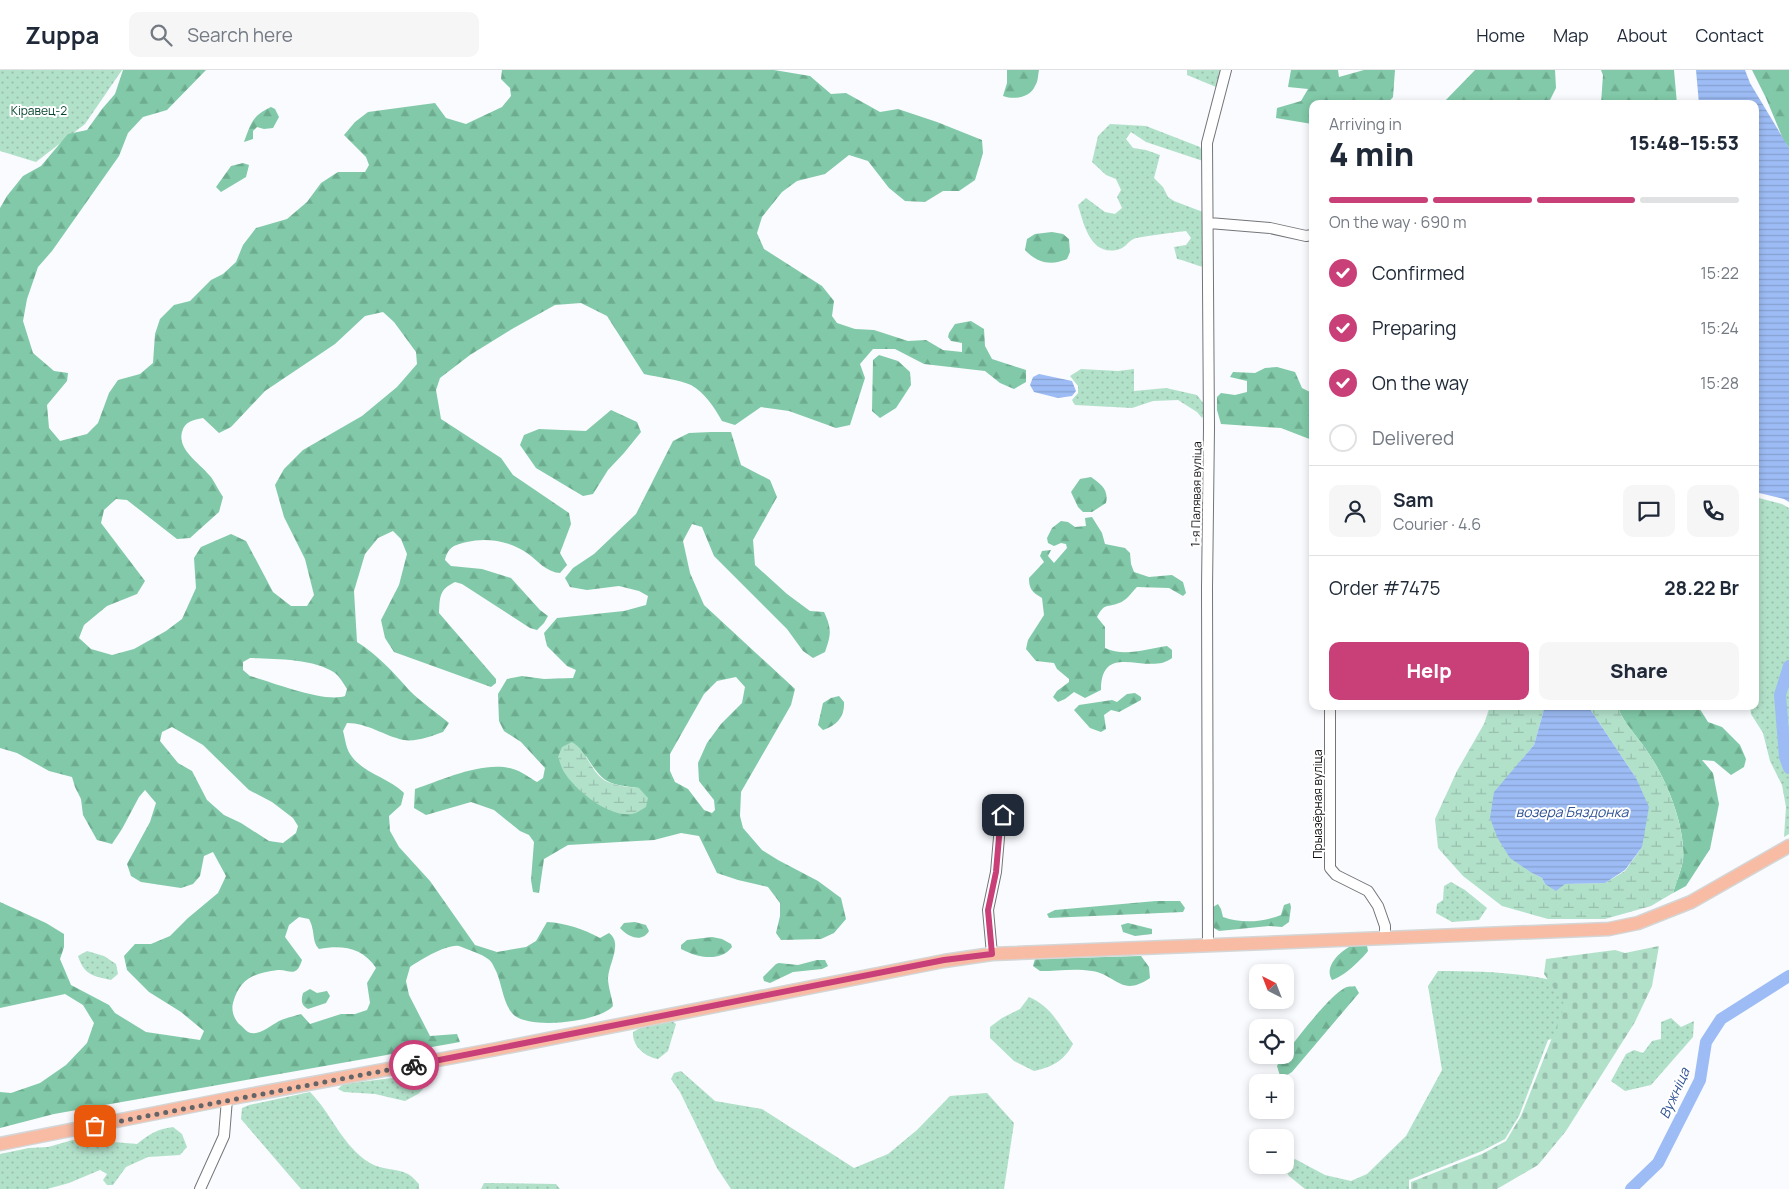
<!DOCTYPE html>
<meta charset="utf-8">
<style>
:root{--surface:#fff;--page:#f6f6f7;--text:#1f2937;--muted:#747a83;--line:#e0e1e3;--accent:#c93f78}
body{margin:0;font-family:Manrope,sans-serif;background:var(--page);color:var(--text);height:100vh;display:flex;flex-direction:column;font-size:19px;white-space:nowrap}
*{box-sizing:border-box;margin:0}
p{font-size:16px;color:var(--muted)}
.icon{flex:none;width:28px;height:28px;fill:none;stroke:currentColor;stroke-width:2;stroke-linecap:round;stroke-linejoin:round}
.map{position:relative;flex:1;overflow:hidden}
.drawer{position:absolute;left:1309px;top:30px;width:450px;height:610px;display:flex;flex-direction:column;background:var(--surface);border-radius:10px;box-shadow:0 2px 8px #0003}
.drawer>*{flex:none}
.needle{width:32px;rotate:318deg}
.buttons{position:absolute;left:1249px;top:894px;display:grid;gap:10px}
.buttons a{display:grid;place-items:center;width:45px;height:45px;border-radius:10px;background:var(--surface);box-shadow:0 2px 8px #0003;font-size:25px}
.pin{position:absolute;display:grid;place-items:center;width:42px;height:42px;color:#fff;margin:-21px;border-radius:10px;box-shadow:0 2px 8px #0006}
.courier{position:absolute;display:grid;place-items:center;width:50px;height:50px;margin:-25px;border:4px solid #c93f78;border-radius:50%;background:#fff;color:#222;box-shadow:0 1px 6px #0007}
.summary em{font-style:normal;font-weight:800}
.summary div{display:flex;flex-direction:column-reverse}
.summary{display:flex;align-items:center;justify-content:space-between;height:85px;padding:0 20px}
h1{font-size:32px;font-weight:800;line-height:38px}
.bar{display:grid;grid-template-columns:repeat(4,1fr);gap:8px 5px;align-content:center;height:60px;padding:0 20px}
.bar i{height:6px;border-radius:4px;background:var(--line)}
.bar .on{background:var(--accent)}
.bar p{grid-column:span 4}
.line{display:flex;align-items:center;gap:12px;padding:0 20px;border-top:1px solid var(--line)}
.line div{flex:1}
.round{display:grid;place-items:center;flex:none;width:52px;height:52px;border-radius:10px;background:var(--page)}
ol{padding:0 20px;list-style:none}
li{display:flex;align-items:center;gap:15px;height:55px}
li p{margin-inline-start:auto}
li .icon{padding:5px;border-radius:50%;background:var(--accent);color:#fff;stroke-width:4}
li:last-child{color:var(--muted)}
li i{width:28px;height:28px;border:2px solid var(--line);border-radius:50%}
.button{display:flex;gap:10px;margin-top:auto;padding:10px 20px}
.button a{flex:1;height:58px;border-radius:10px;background:var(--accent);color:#fff;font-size:20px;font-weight:800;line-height:58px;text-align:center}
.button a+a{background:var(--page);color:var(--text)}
header{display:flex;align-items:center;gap:30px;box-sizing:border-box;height:70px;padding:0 25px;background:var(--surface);border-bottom:1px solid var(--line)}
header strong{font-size:24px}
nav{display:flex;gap:28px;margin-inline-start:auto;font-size:18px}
.search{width:350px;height:45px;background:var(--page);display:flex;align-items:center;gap:12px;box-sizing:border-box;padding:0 18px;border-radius:10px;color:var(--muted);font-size:19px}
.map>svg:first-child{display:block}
</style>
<header>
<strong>Zuppa</strong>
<div class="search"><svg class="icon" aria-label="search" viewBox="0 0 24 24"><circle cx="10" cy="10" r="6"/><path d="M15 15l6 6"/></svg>Search here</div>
<nav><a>Home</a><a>Map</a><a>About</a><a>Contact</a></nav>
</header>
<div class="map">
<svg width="1789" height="1119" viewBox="0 0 1789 1119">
<defs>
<pattern id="grass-dots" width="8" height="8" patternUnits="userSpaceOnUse" patternTransform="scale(1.25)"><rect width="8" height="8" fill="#b2e1ca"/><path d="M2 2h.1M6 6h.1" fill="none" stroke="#98c0ad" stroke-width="1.8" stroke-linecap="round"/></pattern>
<pattern id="forest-firs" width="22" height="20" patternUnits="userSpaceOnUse" patternTransform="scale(1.25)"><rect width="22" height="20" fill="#81c9a8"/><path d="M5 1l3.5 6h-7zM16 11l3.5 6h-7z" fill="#6eac90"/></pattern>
<pattern id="wetland-marsh" width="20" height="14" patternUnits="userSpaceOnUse" patternTransform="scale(1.25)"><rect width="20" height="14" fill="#b2e1ca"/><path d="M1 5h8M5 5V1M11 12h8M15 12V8" fill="none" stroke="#98c0ad"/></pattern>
<pattern id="cemetery-stones" width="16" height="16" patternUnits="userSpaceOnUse" patternTransform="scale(1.25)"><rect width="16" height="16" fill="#b2e1ca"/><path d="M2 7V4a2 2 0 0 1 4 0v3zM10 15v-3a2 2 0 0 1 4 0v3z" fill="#98c0ad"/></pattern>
<pattern id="water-rules" width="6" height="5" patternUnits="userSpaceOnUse" patternTransform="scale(1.25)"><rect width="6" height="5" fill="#9dbcf5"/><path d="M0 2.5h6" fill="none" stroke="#86a1d1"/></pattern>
</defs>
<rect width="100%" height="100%" fill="#f9fbfe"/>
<path fill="url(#grass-dots)" d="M0 0H122L85 54 36 92 0 81Z
M1187 0H1222L1216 17 1187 5Z
M1110 54 1146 56 1200 77 1204 85 1203 91 1146 72 1131 62 1126 69 1133 78 1146 80 1160 85 1154 108 1163 117 1168 127 1174 131 1203 142 1204 197C1194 195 1187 191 1177 189L1174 177 1186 175 1191 168 1186 161C1169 163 1152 165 1136 168 1129 170 1126 177 1120 179 1091 188 1084 155 1078 135L1086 128 1105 142 1115 144 1122 138 1117 127 1121 120 1116 109 1106 105 1092 92 1098 66Z
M1081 299 1118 301 1134 299V321L1166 318 1197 325 1207 338 1202 348 1197 342 1178 330 1153 331 1132 338 1075 335 1072 330 1078 323V316L1070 306Z
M1755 427 1782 434 1789 438V764L1784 767 1786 737 1782 715 1770 691 1763 663 1751 644 1750 636H1755Z
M1451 812 1465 820 1487 838 1479 850 1452 852 1436 843 1437 834 1443 830 1444 816Z
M87 881 104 886 116 894 118 904 111 910C93 906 84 905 78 886Z
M1438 901C1478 901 1520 902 1559 912L1569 949 1559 967 1548 970 1519 1046 1505 1069 1482 1081 1409 1110V1119H1305L1289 1106 1284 1098 1295 1089 1325 1105 1351 1111 1367 1104 1406 1066 1442 1000 1428 916Z
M1029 927C1052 937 1059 955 1073 974 1064 991 1052 997 1034 1001L1014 991 990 968V957L1002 948 1020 939Z
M1671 948 1681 957 1694 951 1693 967 1651 1015 1625 1021 1611 1011 1626 984 1634 980 1643 983 1652 971 1661 969V952Z
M672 951 676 954 668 981 658 989C645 987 632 976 633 962L647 954Z
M414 1001 420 1002 424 1012 423 1019 418 1024 405 1031 375 1024 344 1022 338 1019 343 1014 401 1007Z
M681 1001 715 1031 762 1039 854 1098 888 1084 917 1060 950 1026 987 1023 1014 1053 1004 1119H731L717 1098 680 1022 671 1009 674 1003Z
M310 1022C332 1044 342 1076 370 1093 381 1100 396 1098 408 1104 412 1106 416 1111 419 1114V1119H301L241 1049 242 1038 249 1035Z
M173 1057 182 1064 187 1077 180 1085 148 1087 126 1097 113 1115H107L103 1110 107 1104 100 1100 69 1113 47 1119H0V1084L29 1078 48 1077 80 1068 102 1071 137 1074C149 1064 158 1059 173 1057Z
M484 1113 556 1114 560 1119H481Z"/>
<path fill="url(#forest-firs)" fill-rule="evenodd" d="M123 0H206L167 40 143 47 128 63 119 86 52 181 38 197 27 229 23 251 33 283 54 301 68 303 67 311 47 335 49 358 60 371 87 364 98 353 109 323 118 310 140 304 153 293 155 264 160 249 174 235 190 231 211 210 223 204 236 192 243 175 256 158 287 149 307 132 321 113 338 102H365L369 95 366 87 344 65 355 52 368 42 435 33 446 48 466 54 502 37 511 26 510 18 501 9 502 0H774L810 6 831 24 846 23 880 42 898 39 937 52 982 70 983 83 975 110 959 121H943L925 132 905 131 889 118 868 91 849 85 825 104 797 111 782 122 762 147 757 163 764 179 822 216 834 231 832 246 837 253 855 259 874 260 908 271 926 270 943 280 962 282V273L951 271 948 267 949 263 955 254 971 251 984 259 985 276 992 289 1026 300V312L1014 319 1000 313 985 301 924 294 895 279H873L860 294 865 308 850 355 836 358 789 341 761 337 735 355 722 351C714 337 705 323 691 315 680 310 657 307 644 304L607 246 581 233 555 235 512 259 470 285 440 308 436 320 441 349 501 388 513 405 569 443 571 454 560 483 567 495 560 503C546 502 538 491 527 483 510 471 486 467 467 472 454 475 448 477 445 490L451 496 482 499 511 508 540 540 548 546 544 553 537 560 530 558 462 514 455 512C439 520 440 526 439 543L496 609V613L491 617 394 582 385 568 381 550 399 515 407 484 401 469 393 461 378 468 365 484 354 521 357 572C378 585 393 602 409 620 421 632 436 642 449 653L443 662C432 666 416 672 404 670 384 666 368 653 347 653L343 661C345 668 346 678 350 684 363 704 388 707 404 723L401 735 389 746 390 761 399 777 430 811 475 875 497 882 526 877 536 871 547 852C566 853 583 859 600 868L609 863C623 873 609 893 608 908 608 917 612 927 613 936 600 952 526 961 512 943 502 931 502 911 494 897 491 889 484 886 477 883 471 881 465 878 459 876 446 874 421 890 410 897L406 911 409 925 430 966 457 964 460 972 54 1044 0 1058V1022L11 1023 40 1013 66 995 87 973 94 953 83 935 65 924 0 938V832L46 853 64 864V877L60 889 71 915 109 935 115 943 146 962 200 970 204 961 181 942 149 922 127 900 124 886 135 874H151L170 866 188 848 218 823 226 806 213 782 204 786 200 806 193 814 181 818 141 812 131 806 127 794 150 752 156 733 145 720 139 727 122 759 112 774 97 770 83 745 81 729 75 717 72 707 49 701 17 683 0 678V138L7 126 23 106 41 96 68 64 87 60 102 39 115 24ZM383 242 394 252 416 282 417 294 397 317 362 346 303 380 284 399 275 415 284 447 305 489 314 525 307 536H291L273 522 246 471 231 464 201 477 194 488 196 518 182 549 166 561 134 579 112 585 91 579 79 568 84 555 107 536 137 524 145 511 101 453 104 440 116 429 127 430 177 469 190 468 200 459 219 442 223 427C219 421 215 413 211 407 201 394 177 380 182 362 185 351 193 350 203 348L219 363 231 357 265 321 335 274 365 246ZM250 588C274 589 314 588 335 603 340 607 343 613 347 619L345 626C325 633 272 612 250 606L243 600V592ZM172 657 203 675 249 720 272 732 293 748 298 756 296 763 283 773 269 771 241 753 224 745 207 730 192 701 178 693 160 671 162 662ZM299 847 309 849C316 862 311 870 319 879 342 875 362 877 376 898L367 913 370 933 367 940 355 944H341L310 954 301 944C294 946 286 948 279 951 270 956 258 967 248 962 245 960 242 956 239 954 234 949 231 940 233 933 240 908 254 903 278 900 289 899 296 909 302 890L285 867 289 855Z
M1007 0H1039C1038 5 1038 12 1035 16 1030 28 1014 30 1003 26L1007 13Z
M1291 0H1338L1339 7 1364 0H1395L1393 27 1387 34H1312V54L1276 48 1277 38 1301 31 1308 19 1288 17Z
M1475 0H1555L1556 18 1548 34H1442Z
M1601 0H1674L1677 34H1601L1603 5Z
M1752 0H1789V78L1783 69 1766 28Z
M271 37 275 39 279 47 273 58 264 59 257 57 253 61V69L244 72C251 53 252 46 271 37Z
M243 93 249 95 246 107 221 122 216 117 231 96Z
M1052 162 1063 164 1069 169 1070 182 1067 189C1051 196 1037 193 1025 180L1027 169 1035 164Z
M879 285 898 291 910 302 911 315 896 338 880 348 872 341 873 290Z
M1277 297 1295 302 1302 318 1312 323V370L1281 358 1221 354 1217 340V327L1221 323 1235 325 1247 322V311L1230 307 1233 302 1255 303 1265 298Z
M611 340 637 352 641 362 624 383 608 400 593 424 583 426 536 398 520 375 524 365 539 359 586 361Z
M711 362H731L741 395 770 410 777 427 753 470 755 495 787 524 810 541 824 542C832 559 831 565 825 582L813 588 803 581 787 559 714 486 702 457 692 454 683 471 690 503 704 535 795 619 791 635 741 722 740 746 743 758 762 780 778 790 818 811 841 828 846 849 834 863 821 869 781 870 776 863 780 846V833L768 817 738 810 717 803 699 766 681 763 654 770 568 775 544 789 539 823 533 822 531 810 534 772 529 765 520 761 494 740 471 732 426 745 414 738 415 719C442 710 484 690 513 699 521 701 530 708 537 712L543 708 545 698 521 672 504 661 499 651 498 624 507 609 522 606 544 609 573 608 576 600 567 596 547 576 544 563 557 548 624 541 646 535 648 526 639 521 619 516 587 520 570 517 565 508 573 498 594 484 636 444 673 371 689 363ZM736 607 745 617 742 633 721 654 707 673 698 693 699 711 714 730 715 740 712 743 704 740 688 719 675 712 670 701V684L704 624 717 611ZM586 686C604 714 607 714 639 718L575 716Z
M1091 407C1101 414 1109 420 1106 433L1092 442H1083L1078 437 1071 422 1080 409Z
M1092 447 1102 463 1105 474 1125 478 1130 483 1131 494 1134 502 1149 507 1172 505 1183 512 1186 523 1183 526 1169 518 1137 517C1132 522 1126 531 1119 533 1107 538 1105 532 1097 547L1105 557V578C1124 587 1147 579 1167 576L1172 580V588C1149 607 1101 569 1101 620L1085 628 1074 622 1065 629 1058 632 1053 627 1057 621 1069 612V609L1057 599 1054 593 1036 591 1026 579 1028 570 1044 545 1042 528C1032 522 1029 519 1029 508L1044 492 1040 486 1042 481 1051 480 1048 486 1054 493 1067 478 1066 474 1061 473 1054 476 1048 473 1047 468 1052 458 1061 451 1068 452 1075 457 1086 456 1085 448Z
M1135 623 1141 627V630L1119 642 1111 640 1104 645 1106 659 1101 662 1090 658 1074 640 1079 635 1112 630 1117 632 1127 624Z
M839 626 844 632C845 646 837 656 823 660L818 655 823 633 831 628Z
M1617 636H1698L1708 652 1722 657 1740 675 1746 689 1744 697 1731 705 1714 691 1702 690 1713 703 1719 734 1710 779 1686 816 1673 823C1676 813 1681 801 1683 790 1686 758 1667 710 1649 684 1639 668 1624 654 1617 636Z
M1156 831H1180L1185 838 1183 842 1049 848 1047 844 1055 840Z
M1290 833 1291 837 1289 852 1282 857 1269 856 1219 861 1214 858 1213 837 1218 834 1221 839 1223 847C1242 854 1263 852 1281 845L1284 835Z
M635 852 646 855 649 861C642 873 628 867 620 858L624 853Z
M1128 853 1152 859V864L1135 866 1123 862 1121 855Z
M712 867 722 869 731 874 732 877C720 893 696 887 681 879V875L687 870Z
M1360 873 1367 876 1368 881C1360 891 1343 907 1332 910 1322 895 1346 875 1360 873Z
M1141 886 1149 897 1150 908C1121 928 1116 904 1092 901 1075 898 1056 901 1040 901L1033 896 1035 889Z
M817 890H825L828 896 822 899 793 902 770 913 764 911 763 907 776 894 779 893 798 895Z
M1355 916 1359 923 1292 1002 1281 1009 1277 996C1286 982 1331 922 1347 917 1350 916 1352 917 1355 916Z
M310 919 317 923 327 921 330 926 326 933 308 939C301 935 301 931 303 923Z"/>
<path fill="url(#wetland-marsh)" d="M1490 636H1545L1534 675 1521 691 1532 803 1542 808 1545 814 1605 813 1625 801 1642 777 1636 708 1588 636H1617C1624 654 1639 668 1649 684 1667 710 1686 758 1683 790 1681 801 1676 813 1673 823L1651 836 1605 849H1548L1502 836 1463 806 1438 778 1435 749 1457 701 1484 654Z
M572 672C588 681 591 705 608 712 617 716 630 717 639 718L648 728 646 737C643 739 639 741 636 743 612 751 575 720 564 702 561 697 560 692 558 687L562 677Z"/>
<path fill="url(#cemetery-stones)" d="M1659 876 1652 916 1635 952 1566 1061 1538 1095 1497 1119H1411V1112L1482 1084 1506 1071 1521 1046 1565 935 1544 904 1546 889 1615 880 1625 883Z"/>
<path fill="url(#water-rules)" d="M1696 0H1745L1750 13 1789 78V432L1784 429 1755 422V34H1699Z
M1039 304 1072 311 1076 321 1072 326 1058 328 1034 322 1030 315 1033 307Z
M1545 636H1588L1636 708 1649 737 1642 777 1625 800 1605 813 1565 814 1556 821 1545 814 1542 808 1532 803 1510 788 1497 767 1490 748 1494 722 1534 675Z"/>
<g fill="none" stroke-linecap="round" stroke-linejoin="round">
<path stroke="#9dbcf5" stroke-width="12" d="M1789 596 1780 625 1785 687 1789 698
M1631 1119 1658 1093 1700 1010 1706 972 1721 949 1789 906"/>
<g stroke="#737579" stroke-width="12">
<path id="minor" d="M1209 153 1270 158 1306 166 1312 165
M1330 636V798L1336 805 1368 821 1378 836 1385 856V868
M1208 874 1207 518 1209 358 1207 73 1226 0
M992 884 988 840 996 802 1000 756 1007 734
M200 1119 224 1066 227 1029"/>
</g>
<g stroke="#d4d5d5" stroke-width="15">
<path id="major" d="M0 1074 227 1029 497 979 944 891 992 884 1609 859 1638 853 1691 832 1789 776"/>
</g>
<use href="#minor" stroke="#fff" stroke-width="10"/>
<use href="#major" stroke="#f8bca5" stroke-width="12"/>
</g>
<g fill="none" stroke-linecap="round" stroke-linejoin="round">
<path stroke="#636467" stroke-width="5" stroke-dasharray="0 9" d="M95 1056 414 995"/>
<path stroke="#c93f78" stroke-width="6" d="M414 995 944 890 992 884 988 840 996 802 1000 756 1003 745"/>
</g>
<g text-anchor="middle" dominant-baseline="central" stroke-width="4" stroke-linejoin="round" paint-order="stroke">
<g font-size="12" fill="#094630" stroke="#fff">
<text x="39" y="40">Кіравец-2</text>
</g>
<g font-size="12" fill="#121315" stroke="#fff">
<text transform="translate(1196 424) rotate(-89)">1-я Палявая вуліца</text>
<text transform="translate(1317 734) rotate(-90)">Прыазёрная вуліца</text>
</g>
<g font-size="14" font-style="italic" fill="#2f5396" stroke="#fff">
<text x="1572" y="741">возера Бяздонка</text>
<text transform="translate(1674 1023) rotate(-66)">Вужніца</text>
</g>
</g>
</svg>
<div class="buttons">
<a><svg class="needle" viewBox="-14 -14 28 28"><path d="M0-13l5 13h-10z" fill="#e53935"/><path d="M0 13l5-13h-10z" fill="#747a83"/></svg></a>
<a><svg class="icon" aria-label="locate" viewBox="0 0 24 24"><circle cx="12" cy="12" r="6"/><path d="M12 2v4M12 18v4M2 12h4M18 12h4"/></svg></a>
<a>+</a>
<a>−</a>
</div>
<div class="pin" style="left:95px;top:1056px;background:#ea580c"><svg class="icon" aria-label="bag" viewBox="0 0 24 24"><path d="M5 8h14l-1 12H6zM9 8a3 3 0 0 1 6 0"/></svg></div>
<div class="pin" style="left:1003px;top:745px;background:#1f2937"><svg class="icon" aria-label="home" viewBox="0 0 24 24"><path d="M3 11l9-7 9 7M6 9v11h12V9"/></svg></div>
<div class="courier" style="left:414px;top:995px"><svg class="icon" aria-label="bike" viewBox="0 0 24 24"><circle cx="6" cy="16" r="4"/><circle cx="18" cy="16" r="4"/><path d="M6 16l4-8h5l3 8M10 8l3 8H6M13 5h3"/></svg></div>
<section class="drawer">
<div class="summary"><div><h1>4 min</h1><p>Arriving in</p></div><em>15:48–15:53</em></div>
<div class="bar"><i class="on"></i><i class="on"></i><i class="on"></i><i></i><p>On the way · 690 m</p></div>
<ol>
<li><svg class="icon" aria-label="check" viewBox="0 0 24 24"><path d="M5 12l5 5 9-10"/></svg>Confirmed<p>15:22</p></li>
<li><svg class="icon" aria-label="check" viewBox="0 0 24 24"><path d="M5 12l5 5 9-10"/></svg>Preparing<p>15:24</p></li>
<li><svg class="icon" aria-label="check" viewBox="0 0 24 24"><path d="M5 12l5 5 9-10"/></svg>On the way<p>15:28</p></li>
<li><i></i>Delivered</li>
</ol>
<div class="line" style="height:90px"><a class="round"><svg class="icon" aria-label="person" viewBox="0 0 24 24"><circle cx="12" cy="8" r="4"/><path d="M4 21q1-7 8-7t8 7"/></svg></a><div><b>Sam</b><p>Courier · 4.6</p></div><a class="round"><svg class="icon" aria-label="chat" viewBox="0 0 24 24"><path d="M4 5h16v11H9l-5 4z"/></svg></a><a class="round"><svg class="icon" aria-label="phone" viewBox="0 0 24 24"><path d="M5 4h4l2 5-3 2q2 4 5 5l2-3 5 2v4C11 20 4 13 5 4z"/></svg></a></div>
<div class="line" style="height:65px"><div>Order #7475</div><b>28.22 Br</b></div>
<div class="button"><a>Help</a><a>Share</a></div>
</section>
</div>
